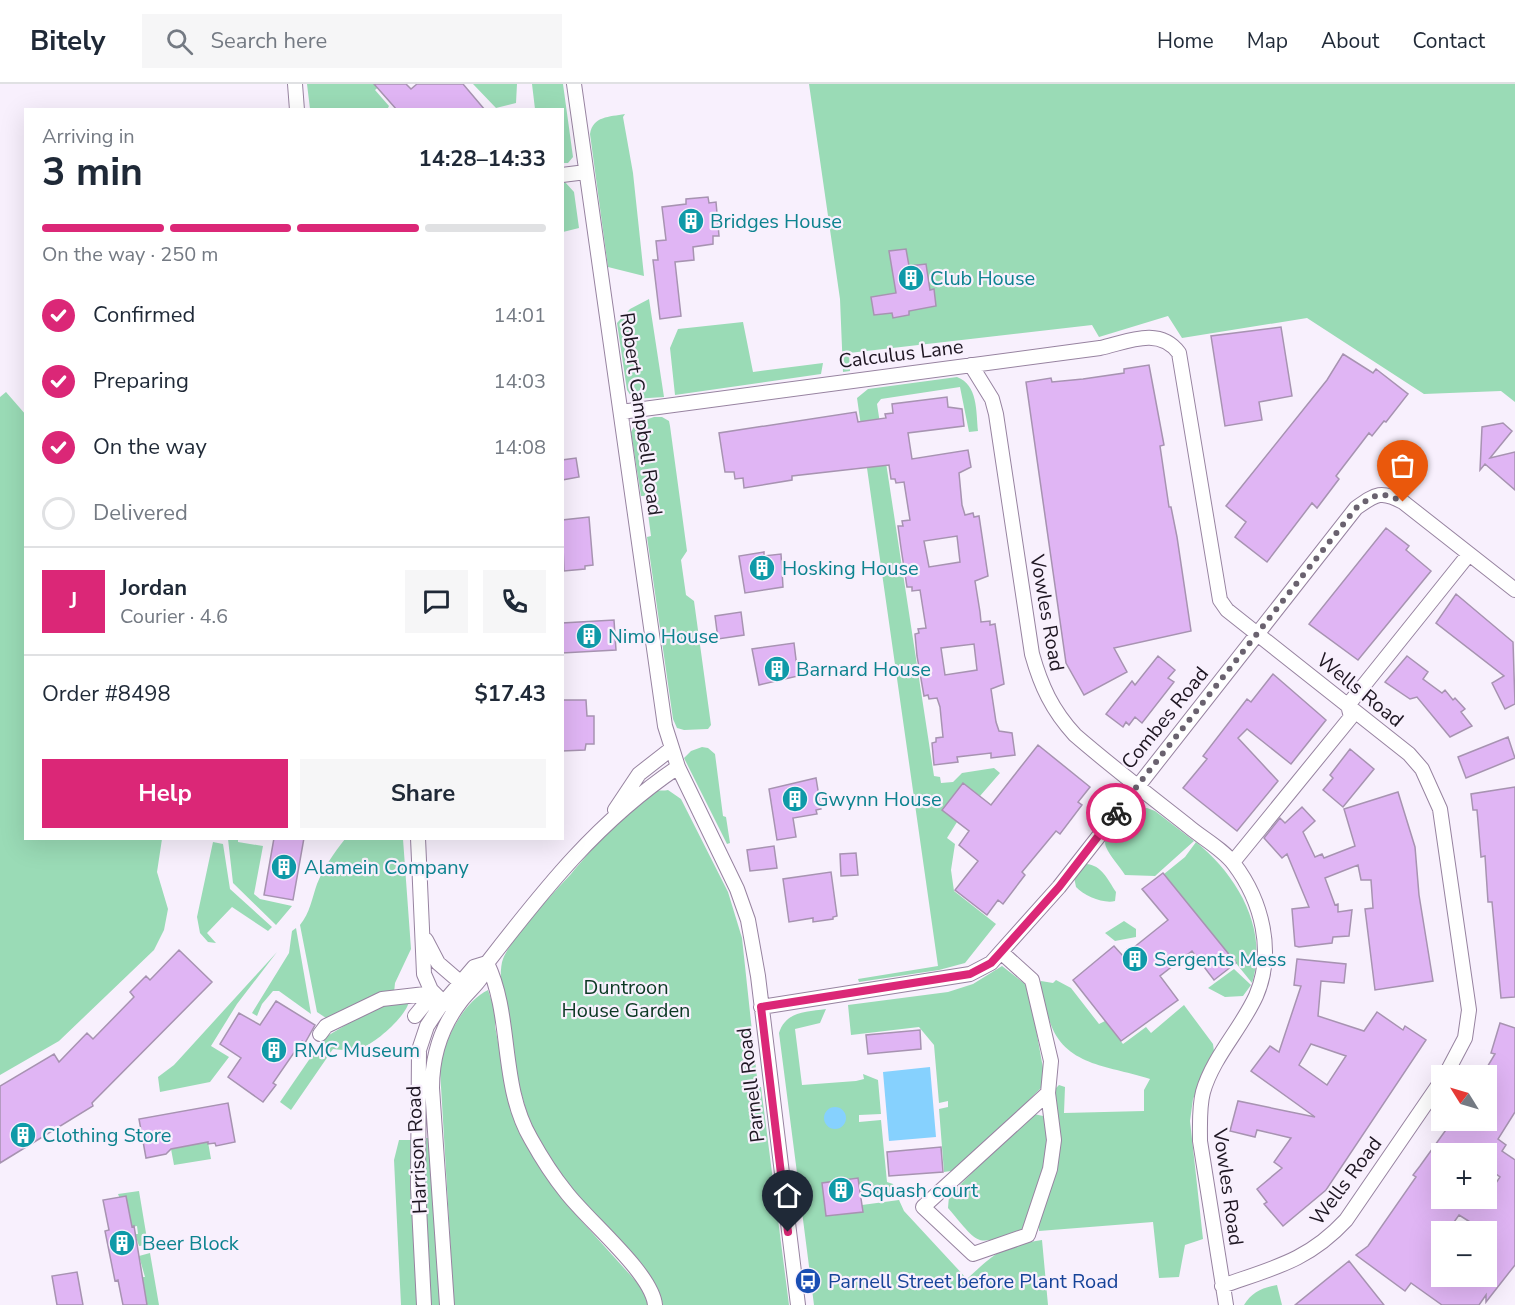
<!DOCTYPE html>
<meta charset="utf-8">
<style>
:root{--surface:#fff;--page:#f6f6f7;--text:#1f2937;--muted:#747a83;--line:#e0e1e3;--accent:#db2777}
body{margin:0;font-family:"Nunito Sans",sans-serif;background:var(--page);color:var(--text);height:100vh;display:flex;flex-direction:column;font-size:22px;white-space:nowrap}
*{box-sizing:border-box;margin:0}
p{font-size:20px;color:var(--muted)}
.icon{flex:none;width:33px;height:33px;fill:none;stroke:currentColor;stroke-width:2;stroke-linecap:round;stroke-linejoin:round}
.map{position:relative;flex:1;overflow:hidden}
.side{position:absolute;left:24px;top:24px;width:540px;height:732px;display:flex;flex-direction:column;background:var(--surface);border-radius:0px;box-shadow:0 6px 24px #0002}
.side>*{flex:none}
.needle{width:39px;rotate:307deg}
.controls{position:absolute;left:1431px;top:981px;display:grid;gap:12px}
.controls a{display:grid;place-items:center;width:66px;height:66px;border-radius:0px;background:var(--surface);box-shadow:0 6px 24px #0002;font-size:30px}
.pin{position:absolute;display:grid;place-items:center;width:51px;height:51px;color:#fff;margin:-62px -26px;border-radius:50% 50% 50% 0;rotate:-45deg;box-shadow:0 0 6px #0007}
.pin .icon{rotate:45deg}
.courier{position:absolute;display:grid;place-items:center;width:60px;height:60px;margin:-30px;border:4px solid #db2777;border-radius:50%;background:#fff;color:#222;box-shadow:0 2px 8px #0007}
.headline em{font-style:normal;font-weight:700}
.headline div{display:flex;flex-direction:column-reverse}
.headline{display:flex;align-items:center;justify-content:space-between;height:102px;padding:0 18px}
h1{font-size:39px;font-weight:700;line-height:45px}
.bar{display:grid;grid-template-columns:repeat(4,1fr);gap:9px 6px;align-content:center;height:72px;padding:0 18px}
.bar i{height:8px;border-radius:4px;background:var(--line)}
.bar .on{background:var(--accent)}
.bar p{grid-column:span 4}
.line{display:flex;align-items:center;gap:15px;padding:0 18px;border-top:2px solid var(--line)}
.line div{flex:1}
.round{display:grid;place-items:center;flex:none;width:63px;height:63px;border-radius:0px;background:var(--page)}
ol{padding:0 18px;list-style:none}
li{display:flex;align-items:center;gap:18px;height:66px}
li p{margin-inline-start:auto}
li .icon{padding:6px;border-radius:50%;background:var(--accent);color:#fff;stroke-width:4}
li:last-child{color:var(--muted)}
li i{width:33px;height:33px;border:3px solid var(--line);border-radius:50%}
.button{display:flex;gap:12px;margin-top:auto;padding:12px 18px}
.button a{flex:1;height:69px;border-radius:0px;background:var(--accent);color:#fff;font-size:24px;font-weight:700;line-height:69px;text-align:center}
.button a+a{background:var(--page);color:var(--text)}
header{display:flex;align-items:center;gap:36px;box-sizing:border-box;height:84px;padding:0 30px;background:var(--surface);border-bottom:2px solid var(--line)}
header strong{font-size:28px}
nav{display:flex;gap:33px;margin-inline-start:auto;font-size:21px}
.search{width:420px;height:54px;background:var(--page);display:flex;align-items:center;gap:15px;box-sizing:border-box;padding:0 21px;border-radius:0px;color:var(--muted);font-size:22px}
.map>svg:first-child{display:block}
</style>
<header>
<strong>Bitely</strong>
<div class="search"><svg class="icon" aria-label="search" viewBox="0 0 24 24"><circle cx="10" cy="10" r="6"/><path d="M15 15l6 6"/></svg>Search here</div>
<nav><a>Home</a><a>Map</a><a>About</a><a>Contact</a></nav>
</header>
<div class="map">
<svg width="1515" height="1221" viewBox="0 0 1515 1221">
<rect width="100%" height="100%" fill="#f8f0fd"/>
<path fill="#9adbb6" d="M307 0H382L375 6 389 22 387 26 310 25Z
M473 0H517L516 19 496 24Z
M532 0H563L573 73 568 79H563L562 26 535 25Z
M809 0H1515V318L1501 307 1424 310 1307 234 1182 254 1168 232 1099 253 1092 241 849 269 850 287 843 288 840 215Z
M625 30 623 33 633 89 644 192 608 183 590 50C593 32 609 33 625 30Z
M565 98 574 108 579 144 563 148V99Z
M649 215 664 313 633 315 627 306 617 239 630 225Z
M743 238 753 288 823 279 821 290 675 311 670 264 678 245Z
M957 293C978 301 976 327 978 347L969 348 960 303 881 315 877 320 934 692 940 693 941 699 953 698 962 689 994 684 1000 689 980 712 963 699 942 726 957 738 947 754 955 760 951 786 954 807 996 840 965 879 939 886 859 898 858 895 938 882 857 314 868 305Z
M6 308 26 331V754L162 755 157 788 168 825 164 846 154 866 59 957 0 991V313Z
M654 333H662L669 337 670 342 687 467 681 476 686 511 694 517 711 641 708 645 684 646 677 644 673 635 647 453 651 452 647 422 649 420 647 412H641L631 348 636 339Z
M702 663 708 664 715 670 723 732 726 733 730 759 727 760 684 674 691 667Z
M668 706 681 715 728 808 742 854 758 1003H761L789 1221H663C654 1186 621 1162 598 1135 582 1117 550 1080 539 1060 524 1032 492 903 503 875 511 854 554 808 571 790 588 770 633 716 655 707 658 706 665 707 668 706Z
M1147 724 1155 727 1194 757 1155 792 1125 791C1119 782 1110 772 1106 763 1099 744 1132 725 1147 724Z
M228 755H238V758L263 762 254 810 260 815 292 822 276 841 233 799Z
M345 755H403L411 865 395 899 394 909 329 936 317 928 300 841C310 829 312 814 317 800 324 783 334 769 345 755Z
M213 758 223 760 230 805 272 843 268 847 232 823 207 849 216 859 208 858 200 849 197 833Z
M1196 758C1237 791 1269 845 1252 899L1164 790 1185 773Z
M1086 780C1102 781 1108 796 1116 808L1115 817C1104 820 1084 812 1076 803L1074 793Z
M1124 837 1136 845V853L1115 857 1105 849Z
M296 844 311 930 279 907H273L262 920 257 932 252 929 289 869 292 847Z
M277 868 237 920 211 962 229 973 210 998 160 1008 158 993 174 981Z
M1002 882 1025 900 1029 907 1045 995 1043 1002 958 1086 944 1088 939 1025 948 1023V1017L939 1019 934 961 919 943 851 951 848 921 948 908 973 900Z
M1234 885 1251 901 1243 912 1225 913 1208 904Z
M1056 896 1071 904 1099 940 1105 937 1123 960 1146 943 1151 949 1184 921 1213 960 1214 967 1193 1015 1190 1037 1203 1155 1185 1161 1179 1193 1159 1194 1153 1138 1039 1147V1140L1055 1089 1056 1004 1059 1001 1065 1003 1064 1029 1144 1027V1006L1150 995C1112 982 1067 983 1051 941 1046 928 1043 913 1038 900L1041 897 1053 899Z
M488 906 495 927V942L506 1002 552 1099 578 1133 642 1204 649 1221H454L440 986C443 958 462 919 488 906Z
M409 916C409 930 375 960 361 964 351 967 342 966 333 965L291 1026 280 1018 324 954 374 924Z
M826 925 820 939 795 945 802 1001 856 997 864 995 863 990 878 996 881 1030 859 1031V1038L881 1036 887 1098 893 1100 897 1110 862 1114 858 1094 822 1099 826 1132 863 1128 862 1121 899 1116 904 1127 967 1195C997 1167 1001 1163 1042 1156L1048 1221H814L779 949C786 927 806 928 826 925Z
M1034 1030 1043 1032C1059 1055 1034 1121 1025 1146 973 1161 983 1165 948 1124L949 1112 1028 1032Z
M422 1054H428L441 1221H428Z
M399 1056H412L419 1221H401L394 1076Z
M208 1058 211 1075 174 1081 171 1065Z
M139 1107 148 1161 139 1162 135 1150H138L137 1142 132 1143 118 1110Z
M150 1169 159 1221H147L141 1193H145L139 1172Z
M1277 1201 1282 1221H1244C1252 1208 1262 1204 1277 1201Z"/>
<path fill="#86d1fe" d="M930 983 936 1053 889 1057 883 988Z
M824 1034a11 11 0 1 1 22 0a11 11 0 1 1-22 0Z"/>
<path fill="#e0b5f4" stroke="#a793b1" stroke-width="1.5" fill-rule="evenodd" d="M374 0H406L411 5 417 0H463L485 26H397Z
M708 113 709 119 716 118 719 152H713V160L693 163 694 176 675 178 681 232 660 235 653 176H658L656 157 666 156 662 123 686 120V115Z
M906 165 909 182 926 180 930 206 934 205 936 222 909 227V231L893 234 892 229 874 231 871 213 896 209 889 167Z
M1281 243 1292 312 1259 318 1262 336 1225 342 1211 252Z
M1343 270 1373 289 1376 285 1408 310 1386 338 1384 337 1372 352 1369 349 1336 392 1339 395 1317 424 1312 419 1267 478 1235 453 1246 438 1226 422 1327 296Z
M1149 281 1164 361 1160 362 1169 423H1171L1177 453 1191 547 1114 564 1127 588 1084 611 1066 579 1026 298 1051 294 1052 298 1083 295 1124 289V285Z
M947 313 948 323 962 325 964 342 908 349 912 375 968 366 971 383 959 389 962 421 965 431 973 429 974 433 979 432 988 492 975 497 980 528 981 538 990 537V541L995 540 1004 600 991 605 996 638 999 647 1012 649 1015 671 991 674V669L957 673 958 678 934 681 932 659 936 658V654L943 653 940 623 937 614 929 615 928 611 924 612 917 572 915 550 919 549 918 545 926 544 920 506 912 507V503H907L901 464 898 442H903L902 437 910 436 904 398 896 399 895 395H891L889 381 792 392V396L744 404 743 394 735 395 734 388H725L719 349 856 328 858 338 886 334 885 330 893 329 892 320ZM957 452 960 478 929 483 924 457ZM974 560 977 586 945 591 941 564Z
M1503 339 1512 347 1490 374 1515 368V406L1485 380 1480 386 1482 343Z
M576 374 579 393 562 396V376Z
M589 433 593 481 585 482V485L564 487 562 436Z
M1386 444 1409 462 1406 466 1431 487 1358 576 1309 540Z
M764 468V472L781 470 783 503 745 509 739 472Z
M1456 510 1513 558 1515 620 1505 625 1492 599 1504 592 1436 539Z
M741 528 744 551 718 555 715 532Z
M614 536 616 566 562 569V539Z
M794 559 798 592 759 601 752 565Z
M1158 572 1175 586 1168 594 1174 598 1142 639 1135 633 1129 641 1126 638 1123 643 1106 630 1132 597 1135 601Z
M1407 572 1428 588 1423 595 1442 609 1445 606 1453 616 1455 614 1465 625 1461 628 1472 642 1450 653 1417 613 1410 615 1385 598Z
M1273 590 1326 636 1291 680 1247 645 1238 654 1278 697 1237 747 1183 704 1207 675 1203 672 1247 615 1251 618Z
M562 616H586L587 632H594V660H586L585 666 562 667Z
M1508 653 1515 674 1466 694 1458 673Z
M1038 661 1090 703 1078 718 1082 721 1060 750 1056 747 1022 788 1025 791 1003 820 998 816 987 831 955 806 978 777 959 761 969 747 942 726 963 699 991 721Z
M1350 665 1374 685 1343 723 1323 706 1333 694 1330 691Z
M816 694 821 725 816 726 817 730 793 734 796 753 777 756 769 705Z
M1515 703V913L1501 914 1492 818H1488L1485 772 1481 773 1477 726H1473L1471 710Z
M1398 708 1415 763 1419 811 1433 897 1375 906 1365 825 1373 824 1371 796H1361L1358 781 1325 794 1335 821 1338 820V828L1352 826 1349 852 1333 853 1332 859 1299 863 1295 862 1292 825 1309 823 1287 770 1282 774 1264 754 1280 734 1285 739 1302 723 1315 737 1303 748 1315 773 1322 770 1324 774 1355 762 1344 725Z
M274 754H304L293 816 264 811Z
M774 762 777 784 750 787 747 766Z
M856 769 858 791 841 792 840 770Z
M831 788 837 832 833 833V835L813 838V834L789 838 783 795Z
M1163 789 1236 879 1214 896 1192 867 1160 892 1178 916 1121 957 1073 896 1114 862 1123 872 1168 836 1142 805Z
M179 866 212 898 92 1019 93 1022 0 1079V1002L54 970 59 978 87 949 93 955 134 913 130 908 146 892 150 896Z
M1297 875 1346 880 1344 899 1321 897 1318 932 1364 947 1377 928 1403 946 1405 942 1426 956 1326 1106 1283 1142 1264 1120 1267 1118 1257 1105 1282 1084 1274 1078 1291 1054 1257 1046 1255 1053 1230 1047 1238 1017 1315 1033 1251 987 1270 962 1279 968 1301 902 1294 901ZM1311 960 1346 972 1327 1001 1299 981Z
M276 917 315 941 305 959 302 957 273 999 276 1001 263 1018 228 993 241 974 220 960 239 929 260 941Z
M1500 939 1515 944V1028L1498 1055 1506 1061 1502 1067 1515 1076V1181L1486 1218V1211L1479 1221H1442L1411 1199 1405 1207 1356 1171 1368 1162 1416 1093 1413 1091 1420 1082 1453 1036H1486V985L1495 970 1491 969ZM1442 1070H1486V1088L1489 1085 1500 1093 1486 1114H1442ZM1459 1131 1486 1148V1192H1442V1148H1447Z
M920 946 921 965 868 970 866 951Z
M228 1019 235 1058 216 1062 215 1059 208 1060V1058L171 1065 166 1070 146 1074 139 1035Z
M941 1063 943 1088 889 1092 887 1068Z
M858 1094 863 1128 826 1132 822 1099Z
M126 1112 132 1143 134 1142 147 1221H123L118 1196 115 1197 105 1147 109 1146 103 1116Z
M1349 1177 1384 1221H1295Z
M77 1188 83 1221H57L52 1192Z"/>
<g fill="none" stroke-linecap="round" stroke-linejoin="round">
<g stroke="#9783a0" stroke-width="16">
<path id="street" d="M295 0 297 26
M574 0 665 642 678 683 737 805 748 836 758 892 798 1221
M562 91 586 88
M971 281 992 315 996 330 1032 570C1041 602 1052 626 1075 651 1112 683 1150 712 1188 742 1202 754 1223 765 1234 780 1262 817 1275 868 1256 912 1241 945 1213 973 1203 1008 1199 1023 1200 1041 1200 1057L1226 1221
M621 328 1100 264C1127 258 1159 242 1179 269L1220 516 1227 526 1409 670 1422 685 1440 725 1469 926 1465 954 1445 992
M615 726 639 690 671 665
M418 754 424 890 431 906 443 918 451 917
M1233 778 1351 633 1348 621 1469 470
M426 856 438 879 460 898
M1001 868 1032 896 1051 977 1048 1009 1054 1056 1050 1085 1028 1151 973 1170 923 1123 1048 1009
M487 879C513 933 499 1000 531 1055 541 1073 553 1092 566 1108 587 1136 652 1189 655 1221
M761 923 970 890 991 879 1059 803 1356 424C1376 410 1381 406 1403 418L1515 506
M415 932 434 909
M320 950 326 942 382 915 434 909
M1222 1202C1273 1184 1308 1177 1346 1136L1442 996
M424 1221 418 1103 419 966 427 942 439 924 474 883 487 879
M447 1221 432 1004C432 972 441 943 461 917 471 904 484 896 487 879 545 804 598 737 678 683"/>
</g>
<use href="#street" stroke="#fff" stroke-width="14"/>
</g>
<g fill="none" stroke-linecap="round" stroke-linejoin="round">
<path stroke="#6a626f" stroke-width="6" stroke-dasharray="0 10.8" d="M1116 729 1356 424C1375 410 1381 406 1403 418"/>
<path stroke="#db2777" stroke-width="8" d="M788 1148 761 923 970 890 991 879 1001 868 1059 803 1116 729"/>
</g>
<defs>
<g id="building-disc" transform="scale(1.35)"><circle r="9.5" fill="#0f9aa8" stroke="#f8f0fd"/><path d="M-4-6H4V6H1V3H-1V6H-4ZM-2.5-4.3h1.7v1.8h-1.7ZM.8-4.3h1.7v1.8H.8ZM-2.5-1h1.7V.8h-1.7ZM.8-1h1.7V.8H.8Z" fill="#fff"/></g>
<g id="bus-disc" transform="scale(1.35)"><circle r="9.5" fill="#1a4fb4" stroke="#f8f0fd"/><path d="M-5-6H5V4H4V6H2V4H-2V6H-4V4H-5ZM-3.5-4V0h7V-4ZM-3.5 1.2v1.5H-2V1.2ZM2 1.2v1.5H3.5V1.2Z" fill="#fff"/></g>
</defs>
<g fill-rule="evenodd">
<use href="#building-disc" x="691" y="137"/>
<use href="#building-disc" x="911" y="194"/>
<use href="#building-disc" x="762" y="484"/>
<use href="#building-disc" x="589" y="552"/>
<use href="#building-disc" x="777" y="585"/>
<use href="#building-disc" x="795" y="715"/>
<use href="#building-disc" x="284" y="783"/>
<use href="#building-disc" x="1135" y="875"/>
<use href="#building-disc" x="274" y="966"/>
<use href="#building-disc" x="23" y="1051"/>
<use href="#building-disc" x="841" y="1106"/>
<use href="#building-disc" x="122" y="1159"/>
<use href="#bus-disc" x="808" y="1197"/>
</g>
<g text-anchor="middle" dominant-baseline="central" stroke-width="4.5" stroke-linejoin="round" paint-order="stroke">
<g font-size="20" fill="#0d838f" stroke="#f8f0fd" text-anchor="start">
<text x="710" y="137">Bridges House</text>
<text x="930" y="194">Club House</text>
<text x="782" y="484">Hosking House</text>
<text x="608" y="552">Nimo House</text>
<text x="796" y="585">Barnard House</text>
<text x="814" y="715">Gwynn House</text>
<text x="304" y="783">Alamein Company</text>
<text x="1154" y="875">Sergents Mess</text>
<text x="294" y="966">RMC Museum</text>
<text x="42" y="1051">Clothing Store</text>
<text x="860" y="1106">Squash court</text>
<text x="142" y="1159">Beer Block</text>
</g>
<g font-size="20" fill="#1e1622" stroke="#f8f0fd">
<text transform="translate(901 270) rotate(-7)">Calculus Lane</text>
<text transform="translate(641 330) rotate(82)">Robert Campbell Road</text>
<text transform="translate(1047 529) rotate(80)">Vowles Road</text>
<text transform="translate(1360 606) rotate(39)">Wells Road</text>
<text transform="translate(1165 634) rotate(-51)">Combes Road</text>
<text transform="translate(751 1001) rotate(-97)">Parnell Road</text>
<text transform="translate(417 1066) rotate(-93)">Harrison Road</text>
<text transform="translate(1346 1097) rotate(-53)">Wells Road</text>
<text transform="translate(1228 1103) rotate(82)">Vowles Road</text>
</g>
<g font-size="20" fill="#0b3823" stroke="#f8f0fd">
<text x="626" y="903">Duntroon<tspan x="626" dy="23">House Garden</tspan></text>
</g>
<g font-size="20" fill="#164399" stroke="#f8f0fd" text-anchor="start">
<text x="828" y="1197">Parnell Street before Plant Road</text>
</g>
</g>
</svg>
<div class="controls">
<a><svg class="needle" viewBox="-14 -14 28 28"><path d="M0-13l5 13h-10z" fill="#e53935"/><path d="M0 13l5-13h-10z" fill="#747a83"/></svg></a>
<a>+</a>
<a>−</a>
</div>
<div class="pin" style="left:1403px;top:418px;background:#ea580c"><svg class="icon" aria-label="bag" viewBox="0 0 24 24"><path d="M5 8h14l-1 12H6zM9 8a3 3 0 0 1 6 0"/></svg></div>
<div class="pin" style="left:788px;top:1148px;background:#1f2937"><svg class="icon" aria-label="home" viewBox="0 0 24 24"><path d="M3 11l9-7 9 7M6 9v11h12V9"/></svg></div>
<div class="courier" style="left:1116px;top:729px"><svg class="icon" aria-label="bike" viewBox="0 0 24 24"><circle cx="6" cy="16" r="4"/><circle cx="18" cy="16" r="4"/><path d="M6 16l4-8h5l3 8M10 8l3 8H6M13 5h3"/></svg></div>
<section class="side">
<div class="headline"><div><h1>3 min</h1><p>Arriving in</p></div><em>14:28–14:33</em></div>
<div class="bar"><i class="on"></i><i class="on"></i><i class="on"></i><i></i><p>On the way · 250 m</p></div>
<ol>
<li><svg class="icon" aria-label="check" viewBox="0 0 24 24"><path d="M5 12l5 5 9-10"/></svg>Confirmed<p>14:01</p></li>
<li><svg class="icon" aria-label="check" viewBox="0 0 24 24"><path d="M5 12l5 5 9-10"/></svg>Preparing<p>14:03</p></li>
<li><svg class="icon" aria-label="check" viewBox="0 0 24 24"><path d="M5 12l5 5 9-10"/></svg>On the way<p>14:08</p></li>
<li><i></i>Delivered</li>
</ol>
<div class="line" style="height:108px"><b class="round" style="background:var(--accent);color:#fff">J</b><div><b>Jordan</b><p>Courier · 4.6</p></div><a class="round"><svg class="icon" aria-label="chat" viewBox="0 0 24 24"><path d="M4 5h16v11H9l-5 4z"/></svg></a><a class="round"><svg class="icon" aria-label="phone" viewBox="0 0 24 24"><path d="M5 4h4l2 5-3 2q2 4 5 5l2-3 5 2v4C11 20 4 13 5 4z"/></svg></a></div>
<div class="line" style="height:78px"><div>Order #8498</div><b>$17.43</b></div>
<div class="button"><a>Help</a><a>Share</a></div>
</section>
</div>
